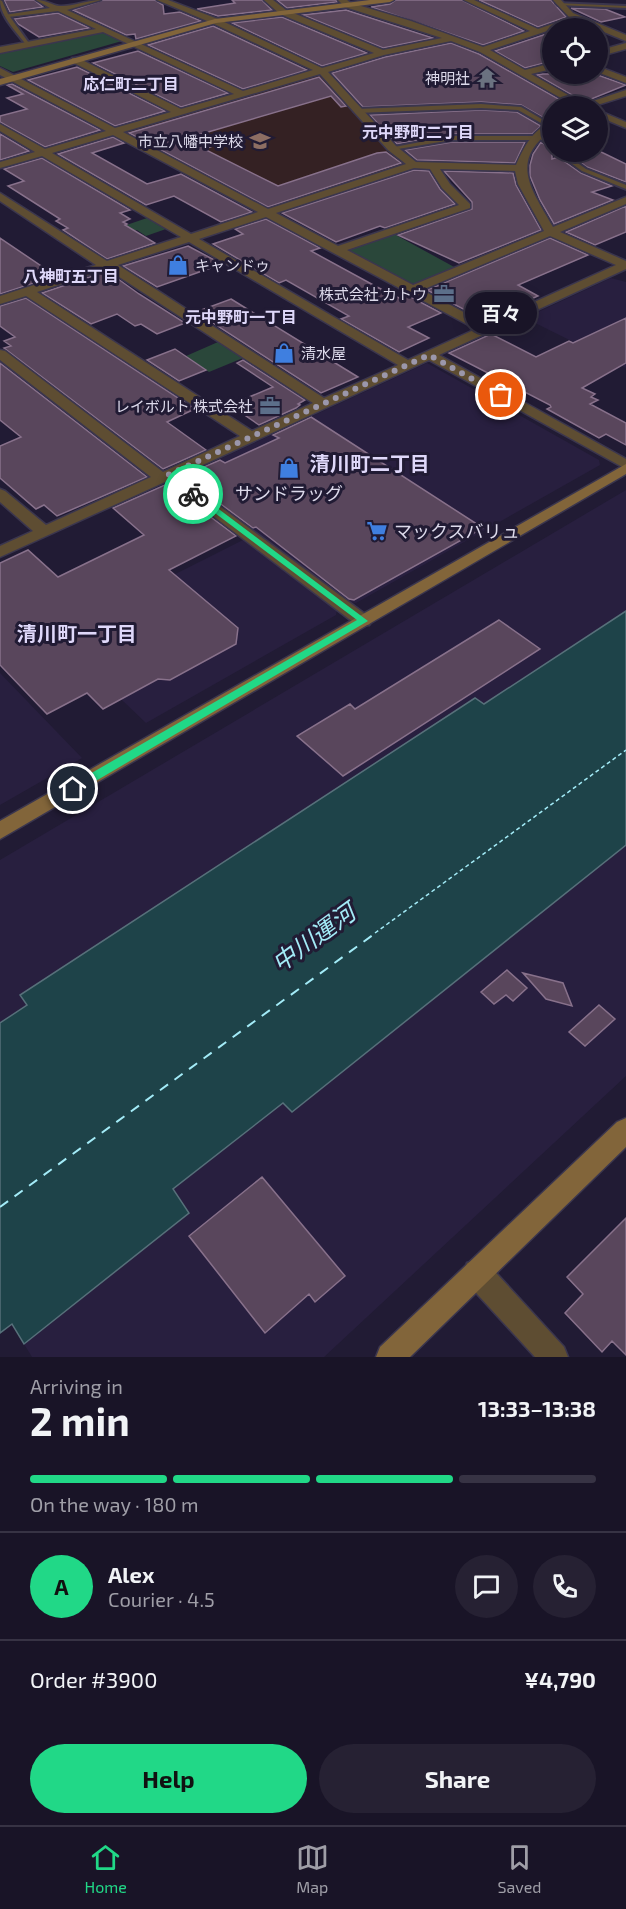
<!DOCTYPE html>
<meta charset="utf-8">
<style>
:root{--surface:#191427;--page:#262133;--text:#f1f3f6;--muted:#9f9ea7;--line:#373344;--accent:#21d887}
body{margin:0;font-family:"Exo 2","Noto Sans JP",sans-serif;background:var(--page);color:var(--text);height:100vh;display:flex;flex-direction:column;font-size:22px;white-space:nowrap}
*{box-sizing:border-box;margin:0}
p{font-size:20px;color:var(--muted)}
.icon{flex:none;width:33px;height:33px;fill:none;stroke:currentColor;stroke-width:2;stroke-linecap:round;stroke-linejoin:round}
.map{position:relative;height:1357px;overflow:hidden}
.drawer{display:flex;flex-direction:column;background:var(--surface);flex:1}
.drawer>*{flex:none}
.buttons{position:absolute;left:542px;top:18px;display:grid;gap:12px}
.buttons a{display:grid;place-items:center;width:66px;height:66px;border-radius:50%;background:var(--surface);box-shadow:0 3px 15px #0003,0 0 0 2px var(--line);font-size:30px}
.pin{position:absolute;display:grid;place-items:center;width:51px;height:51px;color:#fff;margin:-26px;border:3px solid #fff;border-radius:50%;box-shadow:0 2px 6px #0007}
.courier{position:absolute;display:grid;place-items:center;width:60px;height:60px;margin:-30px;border:4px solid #21d887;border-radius:50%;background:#fff;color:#222;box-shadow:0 2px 8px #0007}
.bubble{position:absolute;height:42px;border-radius:21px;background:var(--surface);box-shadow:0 3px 15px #0003,0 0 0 2px var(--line);font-size:20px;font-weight:700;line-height:42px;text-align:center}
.summary em{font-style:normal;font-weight:700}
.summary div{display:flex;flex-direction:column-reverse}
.summary{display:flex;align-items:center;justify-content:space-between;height:102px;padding:0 30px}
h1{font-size:39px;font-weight:700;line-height:45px}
.bar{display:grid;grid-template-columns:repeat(4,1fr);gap:9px 6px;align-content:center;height:72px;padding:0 30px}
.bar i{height:8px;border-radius:4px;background:var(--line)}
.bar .current{background:var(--accent)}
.bar p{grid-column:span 4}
.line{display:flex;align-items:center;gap:15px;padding:0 30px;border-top:2px solid var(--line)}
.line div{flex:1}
.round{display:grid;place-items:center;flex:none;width:63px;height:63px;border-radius:32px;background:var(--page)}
.action{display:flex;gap:12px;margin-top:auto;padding:12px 30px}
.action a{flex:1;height:69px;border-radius:36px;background:var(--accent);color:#111;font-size:24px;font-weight:700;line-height:69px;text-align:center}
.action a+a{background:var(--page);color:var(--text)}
.menu{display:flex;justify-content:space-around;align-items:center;height:84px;border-top:2px solid var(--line);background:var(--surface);font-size:16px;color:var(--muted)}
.menu a{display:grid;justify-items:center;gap:3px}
.menu .current{color:var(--accent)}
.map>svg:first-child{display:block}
</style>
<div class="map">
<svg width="626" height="1357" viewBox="0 0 626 1357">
<rect width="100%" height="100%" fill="#211b34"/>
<path fill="#281f3f" d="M611 278 626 282V368L525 318Z
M427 363 599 460 600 465 356 603 349 602 183 478V476Z
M626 490V611L484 704 20 996 27 1005 0 1023V860Z
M245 539 337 608 336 615 146 723 54 635Z
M0 673 82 758 0 805Z
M626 845V1076L324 1357H32L24 1344 189 1213 172 1190 283 1103 292 1112Z"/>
<path fill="#342123" d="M315 75H321L386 149 403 161V164L272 207H266L125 132Z"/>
<path fill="#2a473a" d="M97 33H103L122 41 13 72 0 66V52Z
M147 218 166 229 146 236 137 230 115 237 106 232Z
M394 234 456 268 418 284 411 283 351 252 350 249Z
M218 342 243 358 209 372 186 356Z"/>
<path fill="#1e4349" stroke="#57707a" stroke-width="1.5" d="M626 611V845L292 1112 283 1103 173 1189 189 1213 24 1344 12 1324 0 1333V1023L27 1005 20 995 475 698 484 704Z"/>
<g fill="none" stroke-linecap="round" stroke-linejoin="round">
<path stroke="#a3ebf7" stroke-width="1.5" stroke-dasharray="4 3" stroke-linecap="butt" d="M375 933 626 750"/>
<path stroke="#a3ebf7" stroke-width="2" stroke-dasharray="10 8" stroke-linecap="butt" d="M0 1207 377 932"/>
</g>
<path fill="#59465c" stroke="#88718b" stroke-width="1.5" d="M4 0H34L43 7 10 12Z
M103 0H155L163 5 164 14 180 12 201 21 136 39 135 34 126 35 73 10Z
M232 0H262L272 10 218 16 197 9 235 3Z
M277 0H336L337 2 287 8Z
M396 0H462L524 31 483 45 371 7 390 4Z
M479 0H551L566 17 538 27Z
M571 8 605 9 625 17 601 22Z
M346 10 433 38 383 48 303 15Z
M58 13 89 28 39 37 18 24 14 19Z
M282 17 367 53 322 66 232 23Z
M213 26 307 70 243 89 148 45Z
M552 32V61L525 68 495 51Z
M451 43 479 54 571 106H552V120L549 121 521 105 481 102 363 107 332 73 385 57Z
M138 51 228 93 181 107 93 63Z
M77 67 165 111 115 126 28 80Z
M543 74H595L626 85 584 102 537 75Z
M319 77 346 106 341 107 331 96 191 137 210 147 204 149 278 186 377 153 386 152 401 163 268 207 129 133Z
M12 84 100 130 45 147 0 122V116L27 109 7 98 23 94 7 85Z
M481 110 517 112 541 126 532 134H452L397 144 370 115Z
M0 134 29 151 0 160Z
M113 137 124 143 92 153 147 184 181 174 252 212 221 222 174 196 146 205 58 154Z
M452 142H525L515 163 417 160 405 150Z
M541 142 552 150V159L558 157 581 173 612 186 592 192 613 200 554 224 540 200 530 176V165L533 154Z
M597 150 626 164V182L587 167 568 153Z
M42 158 130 210 120 213 130 219 123 222 127 224 125 225 155 243 107 259 63 230 68 228 56 221 60 219 8 186 24 181 4 169Z
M414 170 429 171 440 189 455 204 385 228 380 226 336 242 282 213Z
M444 171 513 173 516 185 541 230 459 263 398 235 472 209V202Z
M626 206V232L595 245 566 232Z
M266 219 320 248 311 251 377 287 401 299 409 296 441 313 408 327 429 338 399 352 341 319 349 316 286 280 279 283 213 244 243 234 235 229Z
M0 238 56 276 0 294Z
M550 238 588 255 518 285 538 296 484 320 427 290Z
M188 246 222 264 157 287 123 266Z
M107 271 139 294 185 323 157 334 141 324 135 326 117 314 91 324 42 293Z
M26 298 195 409 167 422 206 450 163 469 4 348 11 346 4 341 15 337 0 326V306Z
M231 299 358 377 321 393 196 312Z
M626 318V363L582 388 595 394 591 397 598 400 590 404 626 423V445L606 434 599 438 547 409 551 407 550 405 449 353 491 334 536 357 569 341 573 343Z
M175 349 206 370 179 381 147 360Z
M243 360 305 400 298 404 300 405 296 408 259 425 230 405 273 387 237 363Z
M0 363 147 477 57 516 44 505 36 509 0 478V446L21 437 0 420Z
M311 417 483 528 354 600 349 599 256 527 253 528 183 476 220 460 225 463 279 438 273 435Z
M167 484 236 536 169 570 238 628 236 644 170 680 158 679 103 709 87 693 47 714 0 665V563L28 550 58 577 144 535 113 508Z
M499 620 540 649 343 776 297 736 350 704 355 709Z
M507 970 527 988 513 1001 506 995 494 1004 481 992Z
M523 973 563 983 572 1006 546 999Z
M599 1005 615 1019 585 1046 569 1032Z
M262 1177 345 1276 315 1302 309 1294 265 1333 189 1236Z
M626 1218V1355L612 1341 602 1352 565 1313 583 1294 567 1277Z"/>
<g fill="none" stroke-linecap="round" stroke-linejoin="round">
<g stroke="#3b364e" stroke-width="4">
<path id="lane" d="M0 0 2 1 8 14 31 46H27C18 33 0 17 0 0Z
M556 3 626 6V8L558 5Z
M481 104 521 107 552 125V127H548L518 110 481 108 357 113 354 111 357 109Z
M536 134H540L552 143V148L539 138 536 140H452L392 150 389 148 452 136H536Z
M556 152H562L586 169 626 185V189L582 171Z"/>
</g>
<g stroke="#3b364e" stroke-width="3">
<path id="street" d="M36 0C48 0 52 6 60 6 70 7 88 0 101 0L67 10 243 91 313 70 212 23 157 0H168L218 19 322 68 374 53 280 14 264 0H273L286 10 383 50 442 38 345 7 338 0H347L351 3 411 21 483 47 530 31 464 0H474L538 29 570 18 553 0H561L573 13 626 35V41L577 21 490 50 525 70 552 63V69L531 74 584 104 626 90V96L594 106H575L480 52 451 41 384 55 328 72 396 146 416 162 516 165C524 147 533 129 552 122V130C508 161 532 190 553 227L626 197V204L560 232 626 261V269L439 355 626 459V469L429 360 179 476 369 617 372 621 369 625H357L167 481 0 557V546L33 531 0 502V489L5 491 46 525 151 477 0 360V350L5 351 163 472 240 436 26 296 0 304V296L96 265 0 201V193L107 261 181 237 42 156 0 168V162L35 152 0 131V124L45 149 106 131 0 75V68L115 128 171 112 72 62V58H78L181 109 234 94 103 32 0 53V47L96 29 58 11 8 17 4 15 50 8ZM320 74 388 150 406 164 268 209 123 132ZM113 135 258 212 191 234 52 153ZM414 168 430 169 442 188 459 205 338 246 276 213ZM440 169 515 171 518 184 544 231 413 285 347 250 470 208V204L450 184ZM266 217 476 329 408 360 199 239ZM550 236 616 265 486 324 422 290ZM189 242 398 365 324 398 118 265ZM107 269 313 403 252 431 37 292Z
M626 43V49L597 57V51Z
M597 66 626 77V83L597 72Z
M597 110 626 122V128L597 116Z
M477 1260 487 1263 564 1347 568 1357H535L467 1283 464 1273 467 1263Z"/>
</g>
<g stroke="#3b364e" stroke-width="3">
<path id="secondary" d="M370 0H394L390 2 216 23 0 85V79L215 19Z
M626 464V474L0 839V821Z
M626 1118V1147L410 1357H376L380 1347 617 1122Z"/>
</g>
<use href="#lane" fill="#5e4d32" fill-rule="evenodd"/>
<use href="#street" fill="#5e4d32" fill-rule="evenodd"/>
<use href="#secondary" fill="#82653a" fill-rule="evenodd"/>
</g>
<path fill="#21d887" d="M191 492H196L368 621 77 792H69V786L357 620 191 495Z"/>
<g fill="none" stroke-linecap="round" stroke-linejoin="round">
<path stroke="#9b97ab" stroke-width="6" stroke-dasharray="0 10.8" d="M193 494 168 475 429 355 501 395"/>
</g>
<defs>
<g id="temple-bare" transform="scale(1.62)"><path d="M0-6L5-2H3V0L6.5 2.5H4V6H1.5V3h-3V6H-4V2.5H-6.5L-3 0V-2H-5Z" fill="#6b7280" stroke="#211b34" stroke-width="2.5" paint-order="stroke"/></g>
<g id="school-bare" transform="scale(1.62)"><path d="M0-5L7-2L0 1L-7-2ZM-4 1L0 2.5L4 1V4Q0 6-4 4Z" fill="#8d6e63" stroke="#211b34" stroke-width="2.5" paint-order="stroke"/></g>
<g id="shop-bare" transform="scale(1.62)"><path d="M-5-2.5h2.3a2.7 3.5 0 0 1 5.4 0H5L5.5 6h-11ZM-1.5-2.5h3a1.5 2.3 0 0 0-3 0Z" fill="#3f7fe0" stroke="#211b34" stroke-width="2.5" paint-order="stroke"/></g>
<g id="office-bare" transform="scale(1.62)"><path d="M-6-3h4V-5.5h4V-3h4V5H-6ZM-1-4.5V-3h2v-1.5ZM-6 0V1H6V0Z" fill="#5c6f8a" stroke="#211b34" stroke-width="2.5" paint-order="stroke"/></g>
<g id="supermarket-bare" transform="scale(1.62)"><path d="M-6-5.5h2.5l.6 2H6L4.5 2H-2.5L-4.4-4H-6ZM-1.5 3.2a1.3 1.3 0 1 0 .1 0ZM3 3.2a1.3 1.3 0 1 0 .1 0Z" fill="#3f7fe0" stroke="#211b34" stroke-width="2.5" paint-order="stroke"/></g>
</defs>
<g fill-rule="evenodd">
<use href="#temple-bare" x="487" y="78"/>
<use href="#school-bare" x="260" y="141"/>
<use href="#shop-bare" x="178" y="265"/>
<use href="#office-bare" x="444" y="294"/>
<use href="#shop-bare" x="284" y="353"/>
<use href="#office-bare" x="270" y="406"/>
<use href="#shop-bare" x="289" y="468"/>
<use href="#supermarket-bare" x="377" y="531"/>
</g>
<g text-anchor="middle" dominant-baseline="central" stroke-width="6" stroke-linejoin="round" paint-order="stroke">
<g font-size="15" fill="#dddaeb" stroke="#211b34" text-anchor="end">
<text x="470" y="78">神明社</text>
<text x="243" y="141">市立八幡中学校</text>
<text x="195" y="265" text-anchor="start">キャンドゥ</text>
<text x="427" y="294">株式会社 カトウ</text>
<text x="301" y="353" text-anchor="start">清水屋</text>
<text x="253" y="406">レイボルト 株式会社</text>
</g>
<g font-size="16" font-weight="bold" fill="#dfd8fa" stroke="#211b34">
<text x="131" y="83">応仁町二丁目</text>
<text x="418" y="131">元中野町二丁目</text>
<text x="71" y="275">八神町五丁目</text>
<text x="241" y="316">元中野町一丁目</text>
</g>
<g font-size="18" fill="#dddaeb" stroke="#211b34">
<text x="289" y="493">サンドラッグ</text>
<text x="394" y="531" text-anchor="start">マックスバリュ</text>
</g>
<g font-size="20" font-weight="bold" fill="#dfd8fa" stroke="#211b34">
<text x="370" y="463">清川町二丁目</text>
<text x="77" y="633">清川町一丁目</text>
</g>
<g font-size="24" font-style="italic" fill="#a3ebf7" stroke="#211b34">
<text transform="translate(313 937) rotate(-36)">中川運河</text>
</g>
</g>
</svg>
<div class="buttons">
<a><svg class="icon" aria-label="locate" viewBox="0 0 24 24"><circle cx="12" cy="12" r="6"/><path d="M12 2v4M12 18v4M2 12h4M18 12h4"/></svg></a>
<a><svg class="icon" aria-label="layers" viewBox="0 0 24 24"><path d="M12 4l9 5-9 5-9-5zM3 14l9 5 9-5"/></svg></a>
</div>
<div class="pin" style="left:501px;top:395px;background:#ea580c"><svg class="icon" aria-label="bag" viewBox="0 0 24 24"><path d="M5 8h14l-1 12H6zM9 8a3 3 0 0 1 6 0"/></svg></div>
<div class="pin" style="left:73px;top:789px;background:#1f2937"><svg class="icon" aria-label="home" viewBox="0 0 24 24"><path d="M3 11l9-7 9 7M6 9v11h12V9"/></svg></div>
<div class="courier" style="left:193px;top:494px"><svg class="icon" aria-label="bike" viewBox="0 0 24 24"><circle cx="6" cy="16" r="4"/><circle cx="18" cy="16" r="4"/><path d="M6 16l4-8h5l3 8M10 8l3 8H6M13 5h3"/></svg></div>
<div class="bubble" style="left:465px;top:292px;width:72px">百々</div>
</div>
<section class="drawer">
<div class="summary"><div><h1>2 min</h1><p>Arriving in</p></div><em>13:33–13:38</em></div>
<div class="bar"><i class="current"></i><i class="current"></i><i class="current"></i><i></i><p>On the way · 180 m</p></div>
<div class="line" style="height:108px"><b class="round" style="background:var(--accent);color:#111">A</b><div><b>Alex</b><p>Courier · 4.5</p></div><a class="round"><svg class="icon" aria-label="chat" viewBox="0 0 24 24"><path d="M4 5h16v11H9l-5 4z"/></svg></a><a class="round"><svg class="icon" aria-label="phone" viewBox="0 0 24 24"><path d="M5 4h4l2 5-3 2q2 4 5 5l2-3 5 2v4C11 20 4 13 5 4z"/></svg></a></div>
<div class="line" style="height:78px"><div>Order #3900</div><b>¥4,790</b></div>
<div class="action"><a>Help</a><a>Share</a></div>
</section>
<nav class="menu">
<a class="current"><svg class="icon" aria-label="home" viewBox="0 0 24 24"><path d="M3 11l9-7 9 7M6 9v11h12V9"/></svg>Home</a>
<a><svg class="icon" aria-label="map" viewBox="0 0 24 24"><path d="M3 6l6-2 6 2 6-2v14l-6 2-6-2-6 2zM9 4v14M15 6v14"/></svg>Map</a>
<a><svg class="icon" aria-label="saved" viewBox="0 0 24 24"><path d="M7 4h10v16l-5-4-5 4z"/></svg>Saved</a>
</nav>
